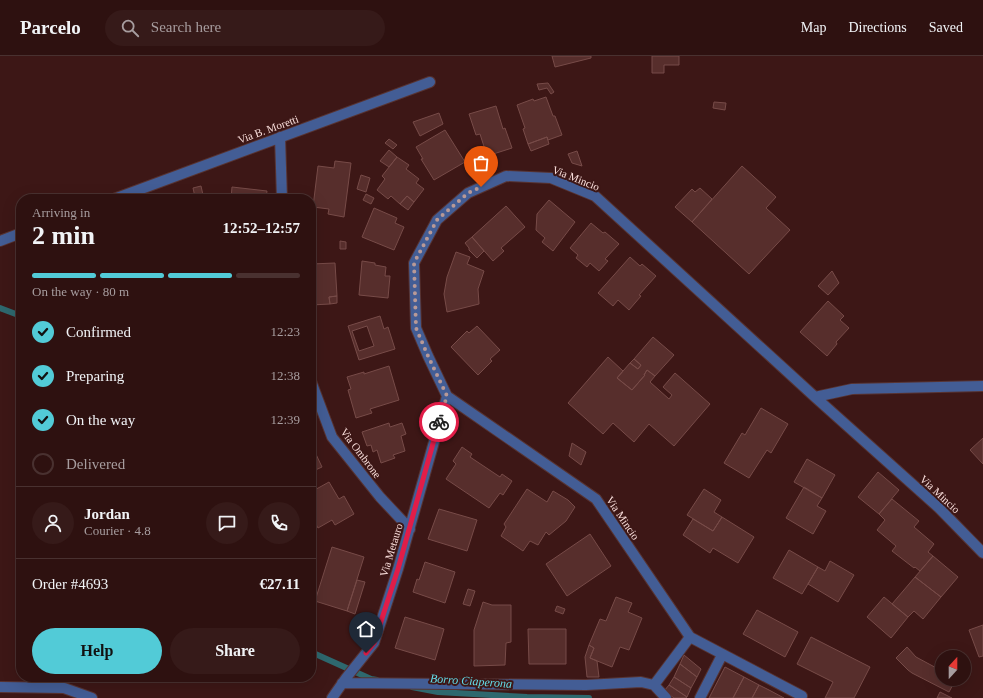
<!DOCTYPE html>
<meta charset="utf-8">
<style>
:root{--surface:#2e1110;--page:#361a19;--text:#f1f3f6;--muted:#a79d9f;--line:#493130;--accent:#52cbd7}
body{margin:0;font-family:"Times New Roman",serif;background:var(--page);color:var(--text);height:100vh;display:flex;flex-direction:column;font-size:15px;white-space:nowrap}
*{box-sizing:border-box;margin:0}
p{font-size:13px;color:var(--muted)}
.icon{flex:none;width:22px;height:22px;fill:none;stroke:currentColor;stroke-width:2;stroke-linecap:round;stroke-linejoin:round}
.map{position:relative;flex:1;overflow:hidden}
.details{position:absolute;left:16px;top:138px;width:300px;height:488px;display:flex;flex-direction:column;background:var(--surface);border-radius:16px;box-shadow:0 4px 16px #0002,0 0 0 1px var(--line)}
.details>*{flex:none}
.needle{width:26px;rotate:21deg}
.fabs{position:absolute;left:935px;top:594px;display:grid;gap:8px}
.fabs a{display:grid;place-items:center;width:36px;height:36px;border-radius:50%;background:var(--surface);box-shadow:0 4px 16px #0002,0 0 0 1px var(--line);font-size:20px}
.pin{position:absolute;display:grid;place-items:center;width:34px;height:34px;color:#fff;margin:-41px -17px;border-radius:50% 50% 50% 0;rotate:-45deg;box-shadow:0 0 4px #0007}
.pin .icon{rotate:45deg}
.courier{position:absolute;display:grid;place-items:center;width:40px;height:40px;margin:-20px;border:3px solid #e11d48;border-radius:50%;background:#fff;color:#222;box-shadow:0 1px 5px #0007}
.headline em{font-style:normal;font-weight:600}
.headline div{display:flex;flex-direction:column-reverse}
.headline{display:flex;align-items:center;justify-content:space-between;height:68px;padding:0 16px}
h1{font-size:26px;font-weight:600;line-height:30px}
.bar{display:grid;grid-template-columns:repeat(4,1fr);gap:6px 4px;align-content:center;height:48px;padding:0 16px}
.bar i{height:5px;border-radius:3px;background:var(--line)}
.bar .selected{background:var(--accent)}
.bar p{grid-column:span 4}
.line{display:flex;align-items:center;gap:10px;padding:0 16px;border-top:1px solid var(--line)}
.line div{flex:1}
.round{display:grid;place-items:center;flex:none;width:42px;height:42px;border-radius:21px;background:var(--page)}
ol{padding:0 16px;list-style:none}
li{display:flex;align-items:center;gap:12px;height:44px}
li p{margin-inline-start:auto}
li .icon{padding:4px;border-radius:50%;background:var(--accent);color:#111;stroke-width:4}
li:last-child{color:var(--muted)}
li i{width:22px;height:22px;border:2px solid var(--line);border-radius:50%}
.action{display:flex;gap:8px;margin-top:auto;padding:8px 16px}
.action a{flex:1;height:46px;border-radius:24px;background:var(--accent);color:#111;font-size:16px;font-weight:600;line-height:46px;text-align:center}
.action a+a{background:var(--page);color:var(--text)}
header{display:flex;align-items:center;gap:24px;box-sizing:border-box;height:56px;padding:0 20px;background:var(--surface);border-bottom:1px solid var(--line)}
header strong{font-size:19px}
nav{display:flex;gap:22px;margin-inline-start:auto;font-size:14px}
.search{width:280px;height:36px;background:var(--page);display:flex;align-items:center;gap:10px;box-sizing:border-box;padding:0 14px;border-radius:22px;color:var(--muted);font-size:15px}
.map>svg:first-child{display:block}
</style>
<header>
<strong>Parcelo</strong>
<div class="search"><svg class="icon" aria-label="search" viewBox="0 0 24 24"><circle cx="10" cy="10" r="6"/><path d="M15 15l6 6"/></svg>Search here</div>
<nav><a>Map</a><a>Directions</a><a>Saved</a></nav>
</header>
<div class="map">
<svg width="983" height="642" viewBox="0 0 983 642">
<rect width="100%" height="100%" fill="#3d1716"/>
<g fill="none" stroke-linecap="round" stroke-linejoin="round">
<path stroke="#2e686e" stroke-width="6" d="M0 252 21 260
M311 596 371 623 377 624
M412 631 438 636 527 641 589 642"/>
</g>
<path fill="#572e2c" stroke="#774b48" fill-rule="evenodd" d="M552 0H591V2L555 11Z
M652 0H679V9H664V17H652Z
M548 27 554 36 551 38 547 32 539 34 537 28Z
M546 41 553 60H555L562 79 548 84 547 81 528 88 523 73 525 72 517 49 533 43 534 45Z
M714 46 726 47 725 54 713 52Z
M496 50 503 73 505 72 512 92 487 100 480 78 476 79 469 58Z
M439 57 443 68 420 80 413 66Z
M445 74 465 106 434 124 421 103H423L416 91Z
M547 81 549 88 531 95 528 88Z
M389 83 397 89 393 93 385 87Z
M389 94 397 101 389 111 380 105Z
M577 95 582 110 572 107 568 98Z
M397 101 409 109 406 113 419 123 416 127 424 133 414 146 407 140 400 148 391 140 388 143 377 134 385 123 382 120Z
M335 105 351 107 344 161 328 158 329 153 313 151 318 110 334 112Z
M742 110 776 141 766 152 790 174 749 218 692 166Z
M361 119 370 122 366 136 357 133Z
M201 130 203 139 195 141 193 132Z
M232 131 267 135 266 143H231Z
M700 132 712 143 692 166 675 151 692 133 695 136Z
M366 138 374 142 371 148 363 144Z
M407 140 414 146 408 154 400 148Z
M549 144 575 166 553 195 542 186 545 182 536 174 537 158Z
M506 150 525 171 501 192 504 195 493 205 472 181Z
M374 152 397 162 395 167 404 171 394 194 362 181Z
M591 167 603 177 605 176 619 188 605 203 608 205 599 215 590 207 587 211 576 202 578 199 570 192Z
M472 181 484 195 477 202 469 194V192L465 187Z
M340 185 346 186V193H340Z
M456 196 470 201 467 208 484 215 478 233 479 248 447 256 444 238 447 221Z
M630 201 640 210 642 208 656 220 639 239 641 240 629 254 618 244 613 250 598 237Z
M362 205 375 207V209L386 211 385 220H390L388 242 359 239Z
M335 207 337 240 329 241 330 248 311 249V208Z
M832 215 839 227 828 239 818 230Z
M337 240V247L330 248 329 241Z
M828 245 844 260 840 264 849 272 836 286 837 288 827 300 800 276Z
M380 260 384 273 388 271 395 293 359 304 348 270ZM367 270 374 290 359 295 352 275Z
M477 270 500 294 490 303 492 305 478 319 451 291 467 275 469 277Z
M653 281 674 299 655 320 647 314 644 319H645L632 334 617 322 630 307 638 313 641 309 634 303Z
M608 301 623 315 617 322 632 334 645 319H644L647 314 655 320 650 326 669 343 672 339 663 331 675 317 710 348 674 390 649 368 634 386 613 367 603 378 568 347Z
M634 303 641 309 638 313 630 307Z
M389 310 399 344 370 353 372 357 356 362 348 334 351 333 347 321 364 316V318Z
M761 352 788 368 771 397 767 394 749 422 724 407 742 377 745 379Z
M389 367 390 371 402 367 406 378 401 380 405 395 393 399 395 402 381 407 377 394 373 396 371 389 367 390 362 376Z
M983 382V408L970 394Z
M311 385 315 394H314L322 411 311 416Z
M572 387 586 396 581 409 569 400Z
M462 391 472 398 470 401 500 421 502 418 512 425 503 439 500 437 489 452 446 423 456 408 453 405Z
M807 403 835 419 822 442 794 426Z
M878 416 899 434 879 458 858 441Z
M329 426 339 443 344 440 354 458 335 469 332 464 318 472 311 459V436Z
M804 431 822 442 817 450 826 455 813 478 786 462Z
M527 433 547 446 553 435 568 444 575 451 566 465 549 479 546 476 538 489 530 485 523 495 501 480 506 471 504 468Z
M704 433 721 444 714 456 722 461 713 475 687 459Z
M892 443 919 465 914 471 934 488 928 496 933 500 920 515 915 511 914 512 892 495 896 490 877 474 885 464 879 458Z
M439 453 477 464 467 495 428 483Z
M722 461 754 481 738 507 713 492 710 497 683 479 693 463 713 475Z
M590 478 611 510 567 540 546 508Z
M332 491 364 501 347 555 315 545Z
M789 494 818 511 802 538 773 522Z
M933 500 958 521 941 541 915 521Z
M830 505 854 519 838 546 808 528 818 511 825 515Z
M425 506 455 516 445 547 413 536 417 523 419 524Z
M915 521 941 541 923 563 914 555 908 561 892 548Z
M357 524 365 526 355 558 347 555Z
M468 533 475 535 470 550 463 548Z
M616 541 632 547 628 556 642 562 629 594 620 591 612 611 590 602 594 592 589 589 600 563 606 565Z
M884 541 908 561 891 582 867 561Z
M483 546 492 549H511V586L506 587 505 609 474 610V574Z
M557 550 565 553 563 558 555 555Z
M757 554 798 576 785 601 743 578Z
M405 561 444 573 435 604 395 592Z
M983 569V600L979 601 969 574Z
M528 573H566V608H529Z
M811 581 870 611 854 642H825L833 626 797 608Z
M589 589 594 592 590 602 597 605 599 621H587L585 601Z
M907 591 916 601 942 615V623H956L949 636 912 617 908 614 896 602Z
M684 599 701 613 697 621 680 608Z
M680 608 697 621 691 632 674 621Z
M725 611 744 621 733 642H709Z
M674 621 691 632 687 641 669 629Z
M744 621 759 629 752 642H733Z
M669 629 687 641 686 642H674L664 635Z
M759 629 769 634 784 642H752Z
M940 636 952 642H937Z"/>
<g fill="none" stroke-linecap="round" stroke-linejoin="round">
<g stroke="#573332" stroke-width="12">
<path id="minor" d="M280 81 282 143
M114 143 430 26
M0 185 21 177
M311 325 332 381 380 441 410 473
M815 341 852 333 983 330
M342 627 586 629 641 626 654 629 666 642
M654 629 690 581
M0 631 64 632 92 642
M802 640 690 581 596 443 447 340 428 300 416 272 414 207 437 164 468 137 506 120 551 122 595 140 815 341 939 452 983 497
M332 642 346 622 374 587 398 513 447 340
M700 642 722 599"/>
</g>
<use href="#minor" stroke="#435d95" stroke-width="10"/>
</g>
<g fill="none" stroke-linecap="round" stroke-linejoin="round">
<path stroke="#b89997" stroke-width="4" stroke-dasharray="0 7.2" d="M439 366 447 340 428 300 416 272 414 207 437 164 468 137 481 131"/>
<path stroke="#e11d48" stroke-width="5" d="M366 597 374 587 398 513 439 366"/>
</g>
<g text-anchor="middle" dominant-baseline="central" stroke-width="4" stroke-linejoin="round" paint-order="stroke">
<g font-size="11" fill="#fadfdc" stroke="#3d1716">
<text transform="translate(268 73) rotate(-20)">Via B. Moretti</text>
<text transform="translate(576 122) rotate(22)">Via Mincio</text>
<text transform="translate(361 397) rotate(53)">Via Ombrone</text>
<text transform="translate(940 438) rotate(43)">Via Mincio</text>
<text transform="translate(623 462) rotate(56)">Via Mincio</text>
<text transform="translate(391 494) rotate(-73)">Via Metauro</text>
</g>
<g font-size="12" font-style="italic" fill="#63dde9" stroke="#3d1716">
<text transform="translate(471 625) rotate(4)">Borro Ciaperona</text>
</g>
</g>
</svg>
<div class="fabs">
<a><svg class="needle" viewBox="-14 -14 28 28"><path d="M0-13l5 13h-10z" fill="#e53935"/><path d="M0 13l5-13h-10z" fill="#a79d9f"/></svg></a>
</div>
<div class="pin" style="left:481px;top:131px;background:#ea580c"><svg class="icon" aria-label="bag" viewBox="0 0 24 24"><path d="M5 8h14l-1 12H6zM9 8a3 3 0 0 1 6 0"/></svg></div>
<div class="pin" style="left:366px;top:597px;background:#1f2937"><svg class="icon" aria-label="home" viewBox="0 0 24 24"><path d="M3 11l9-7 9 7M6 9v11h12V9"/></svg></div>
<div class="courier" style="left:439px;top:366px"><svg class="icon" aria-label="bike" viewBox="0 0 24 24"><circle cx="6" cy="16" r="4"/><circle cx="18" cy="16" r="4"/><path d="M6 16l4-8h5l3 8M10 8l3 8H6M13 5h3"/></svg></div>
<section class="details">
<div class="headline"><div><h1>2 min</h1><p>Arriving in</p></div><em>12:52–12:57</em></div>
<div class="bar"><i class="selected"></i><i class="selected"></i><i class="selected"></i><i></i><p>On the way · 80 m</p></div>
<ol>
<li><svg class="icon" aria-label="check" viewBox="0 0 24 24"><path d="M5 12l5 5 9-10"/></svg>Confirmed<p>12:23</p></li>
<li><svg class="icon" aria-label="check" viewBox="0 0 24 24"><path d="M5 12l5 5 9-10"/></svg>Preparing<p>12:38</p></li>
<li><svg class="icon" aria-label="check" viewBox="0 0 24 24"><path d="M5 12l5 5 9-10"/></svg>On the way<p>12:39</p></li>
<li><i></i>Delivered</li>
</ol>
<div class="line" style="height:72px"><a class="round"><svg class="icon" aria-label="person" viewBox="0 0 24 24"><circle cx="12" cy="8" r="4"/><path d="M4 21q1-7 8-7t8 7"/></svg></a><div><b>Jordan</b><p>Courier · 4.8</p></div><a class="round"><svg class="icon" aria-label="chat" viewBox="0 0 24 24"><path d="M4 5h16v11H9l-5 4z"/></svg></a><a class="round"><svg class="icon" aria-label="phone" viewBox="0 0 24 24"><path d="M5 4h4l2 5-3 2q2 4 5 5l2-3 5 2v4C11 20 4 13 5 4z"/></svg></a></div>
<div class="line" style="height:52px"><div>Order #4693</div><b>€27.11</b></div>
<div class="action"><a>Help</a><a>Share</a></div>
</section>
</div>
